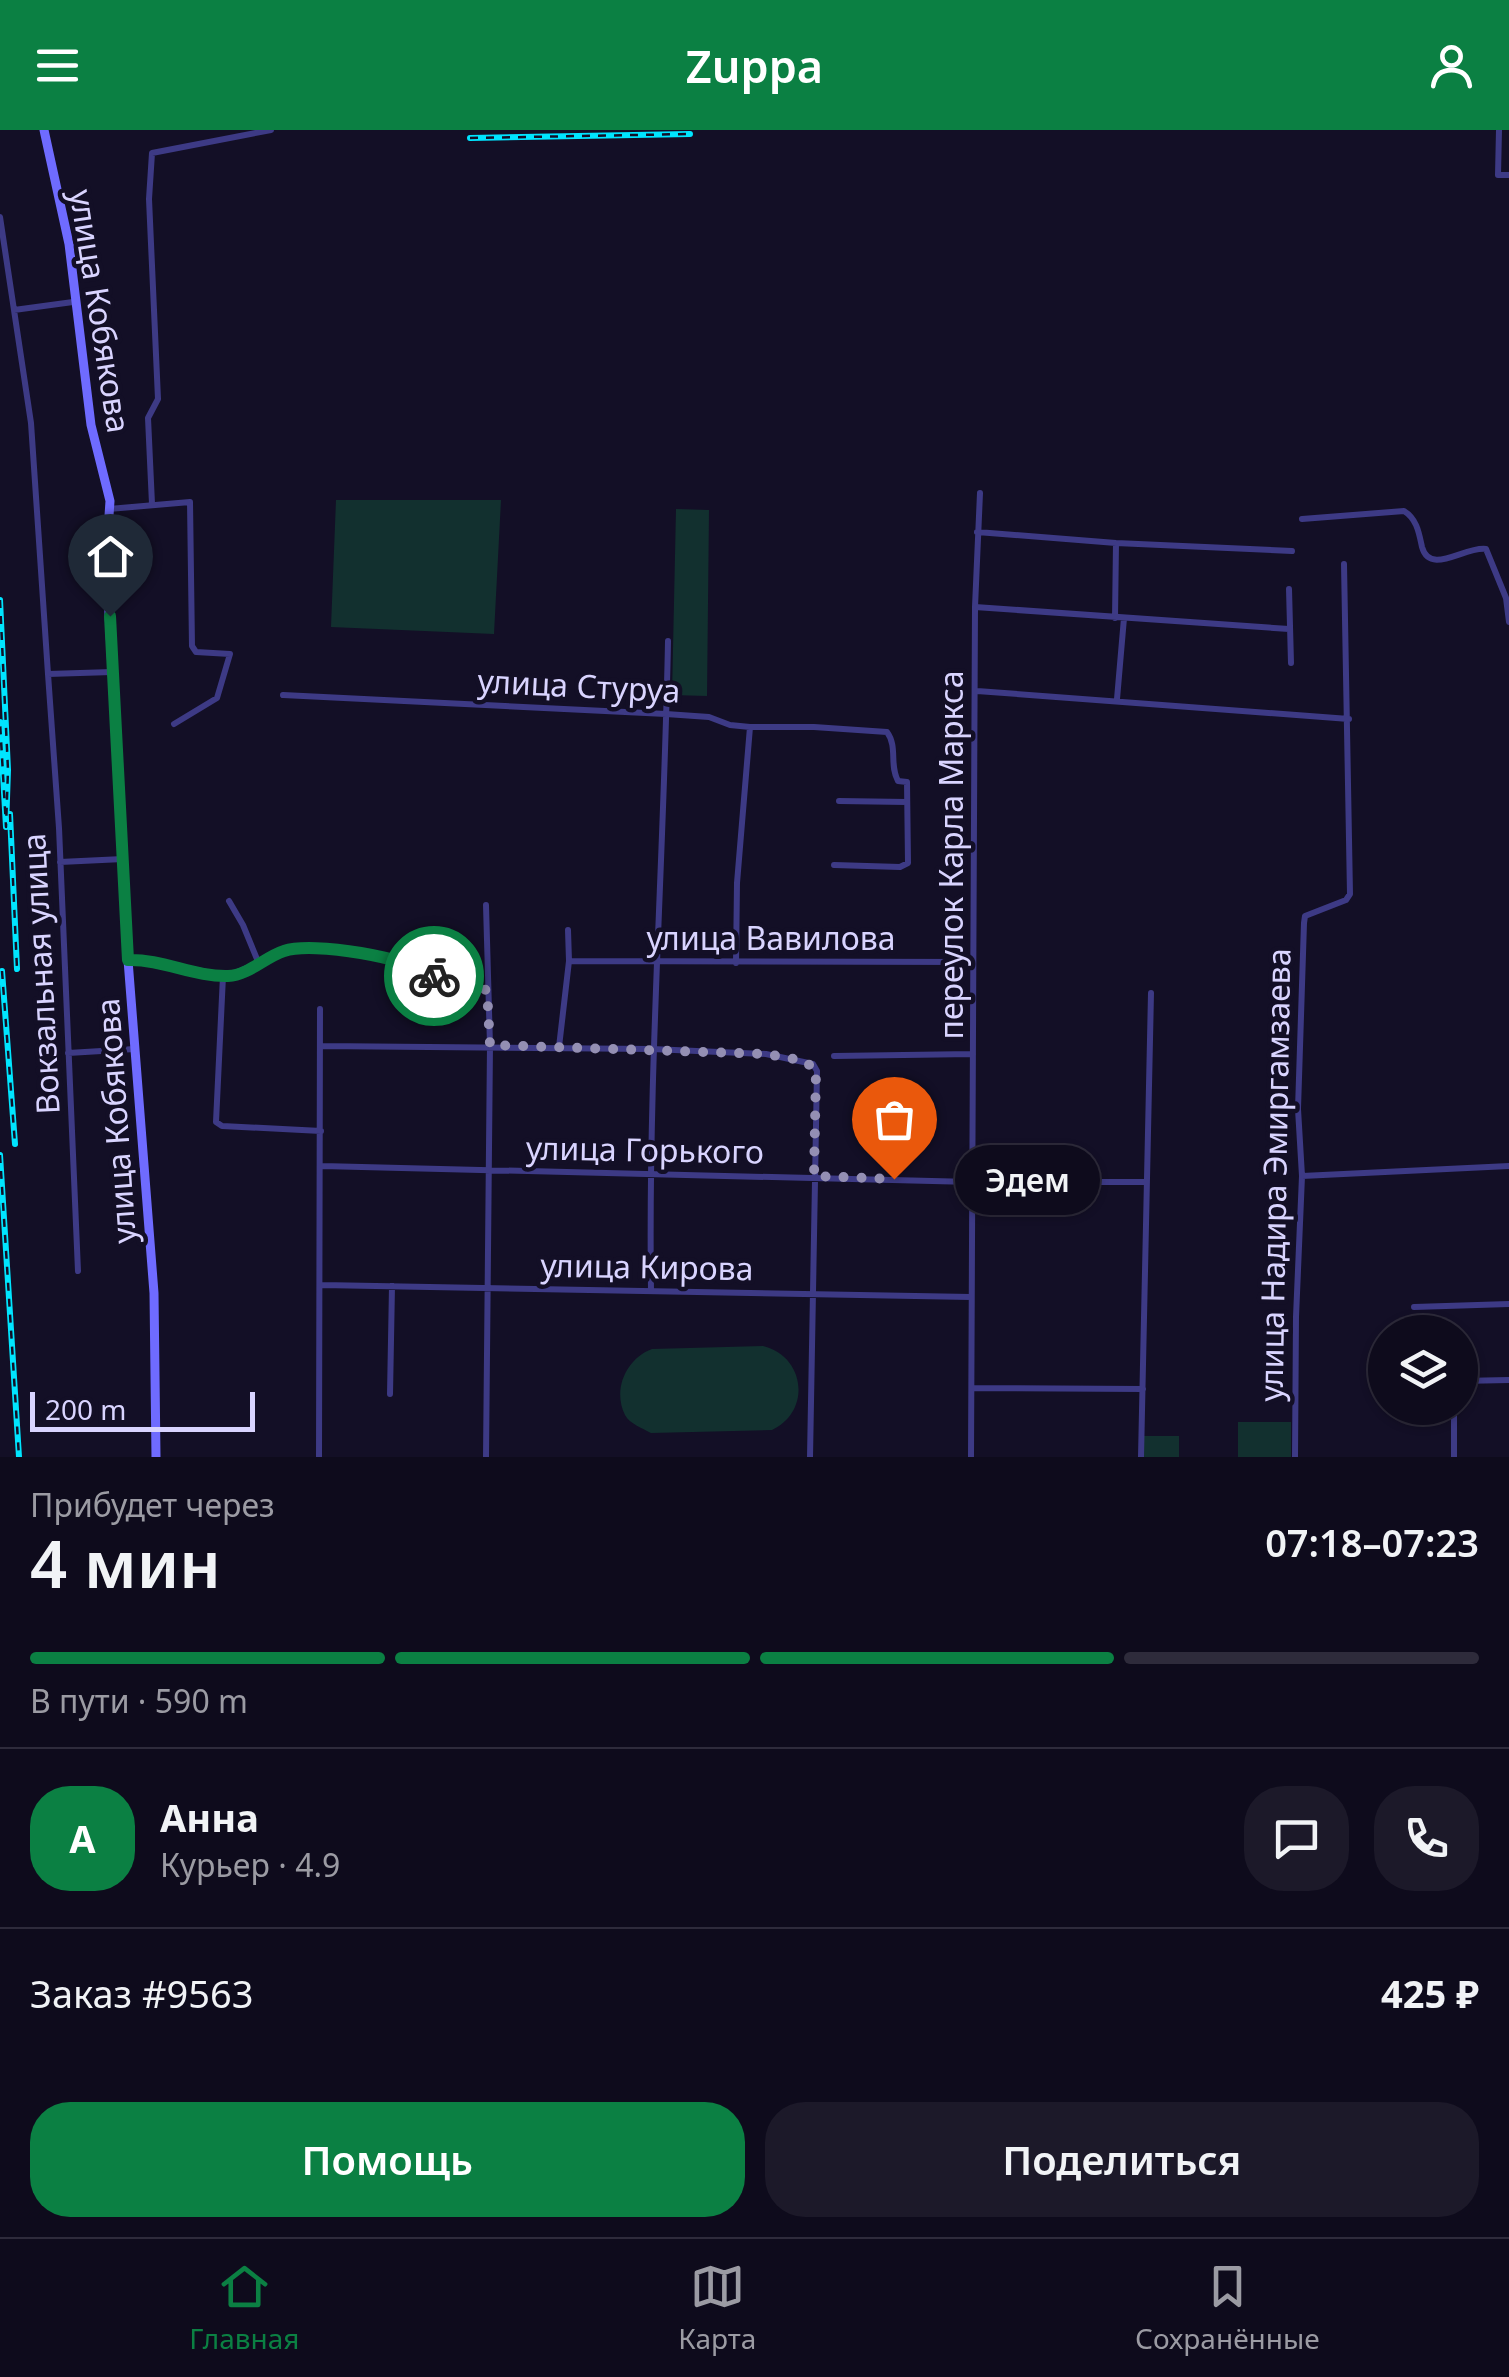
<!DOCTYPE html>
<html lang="ru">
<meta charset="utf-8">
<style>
:root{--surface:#0e0b1c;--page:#1c1929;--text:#f1f3f6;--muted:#9b9ba3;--line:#2e2b3b;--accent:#0b8043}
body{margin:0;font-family:"Noto Sans",sans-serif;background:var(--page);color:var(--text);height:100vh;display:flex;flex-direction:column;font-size:38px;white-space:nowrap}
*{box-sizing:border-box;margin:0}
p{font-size:32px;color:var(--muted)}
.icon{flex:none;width:55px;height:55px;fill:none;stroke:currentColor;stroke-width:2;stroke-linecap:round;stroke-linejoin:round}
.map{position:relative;height:1327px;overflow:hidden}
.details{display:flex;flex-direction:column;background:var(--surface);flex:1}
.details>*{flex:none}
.buttons{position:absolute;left:1368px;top:1185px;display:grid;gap:20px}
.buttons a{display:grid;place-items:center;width:110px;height:110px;border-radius:50%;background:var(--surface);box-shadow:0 2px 8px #0004,0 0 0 2px var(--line);font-size:50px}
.scale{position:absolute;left:30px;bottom:25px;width:225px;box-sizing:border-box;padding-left:10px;border:5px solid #d9d4ff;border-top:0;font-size:28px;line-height:35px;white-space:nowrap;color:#d9d4ff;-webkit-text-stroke:8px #130f26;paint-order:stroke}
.pin{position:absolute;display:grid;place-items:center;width:85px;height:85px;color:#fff;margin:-102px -42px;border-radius:50% 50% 50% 0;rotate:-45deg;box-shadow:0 0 10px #0007}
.pin .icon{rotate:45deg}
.courier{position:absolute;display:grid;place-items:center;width:100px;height:100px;margin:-50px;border:8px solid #0b8043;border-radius:50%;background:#fff;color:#222;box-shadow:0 2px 12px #0007}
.bubble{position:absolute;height:70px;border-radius:35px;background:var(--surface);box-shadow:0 2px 8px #0004,0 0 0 2px var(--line);font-size:32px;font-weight:600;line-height:70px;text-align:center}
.head em{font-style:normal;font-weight:600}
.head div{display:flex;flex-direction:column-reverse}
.head{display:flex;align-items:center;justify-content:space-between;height:170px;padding:0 30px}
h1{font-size:65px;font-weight:600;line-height:75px}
.bar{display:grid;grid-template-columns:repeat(4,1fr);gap:15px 10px;align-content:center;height:120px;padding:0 30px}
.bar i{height:12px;border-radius:8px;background:var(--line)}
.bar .on{background:var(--accent)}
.bar p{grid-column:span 4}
.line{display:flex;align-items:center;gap:25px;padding:0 30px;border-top:2px solid var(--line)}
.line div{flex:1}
.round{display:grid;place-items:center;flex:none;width:105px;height:105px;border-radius:40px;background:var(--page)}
.action{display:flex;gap:20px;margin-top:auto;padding:20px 30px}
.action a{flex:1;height:115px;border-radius:40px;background:var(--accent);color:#fff;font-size:40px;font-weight:600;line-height:115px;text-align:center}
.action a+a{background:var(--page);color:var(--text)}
header{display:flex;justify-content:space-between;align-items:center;height:130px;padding:0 30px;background:var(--accent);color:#fff;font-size:45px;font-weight:600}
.tab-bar{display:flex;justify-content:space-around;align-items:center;height:140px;border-top:2px solid var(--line);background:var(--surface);font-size:28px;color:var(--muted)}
.tab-bar a{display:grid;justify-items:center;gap:5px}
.tab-bar .on{color:var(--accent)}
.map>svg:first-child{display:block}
</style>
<header><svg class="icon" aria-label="menu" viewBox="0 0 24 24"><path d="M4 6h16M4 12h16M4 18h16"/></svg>Zuppa<svg class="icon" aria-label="person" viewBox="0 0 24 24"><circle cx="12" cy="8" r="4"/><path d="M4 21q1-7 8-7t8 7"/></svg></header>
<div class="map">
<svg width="1509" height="1327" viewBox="0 0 1509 1327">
<rect width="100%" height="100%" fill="#130f26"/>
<path fill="#12302f" d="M336 370H501L494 504 331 497Z
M676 379 709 380 707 566 672 565Z
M763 1216C805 1226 812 1281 772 1300L651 1303C642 1298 630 1294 625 1285 612 1259 627 1228 652 1219Z
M1238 1292H1291V1327H1238Z
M1143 1306H1179V1327H1143Z"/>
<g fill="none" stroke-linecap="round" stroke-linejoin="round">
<path stroke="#3d3a85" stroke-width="6" d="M1499 0 1498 45H1509
M0 87 31 293 48 544
M14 180 73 172
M152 374 148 288 158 269 149 69 152 23 271 0
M109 379 190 372 192 516 196 522 230 524 217 568 174 594
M1302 389 1404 381C1417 389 1419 403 1422 417 1430 446 1465 416 1486 419L1506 468 1509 492
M977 402 1116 413 1292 421
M1289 459 1291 533
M975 477 1289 499
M1115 488 1116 413
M977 561 1349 589
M283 565 666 584 709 587 730 595 750 597H814L887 602C898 617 889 635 898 651L907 652 908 733 900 737 834 735
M1117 569 1124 488
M839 671 907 672
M60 732 123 729
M229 771 243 795 259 834
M128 830H143L228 846 296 817 365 823 428 841 450 855 487 860
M569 831 973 832
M736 833 737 753 750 597
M223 846 216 992 222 996 321 1001
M320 916 652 919 766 924 813 934 817 941 810 1327
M559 917 569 831 568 800
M68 923 135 919
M834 926 973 924
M322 1036 972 1052H1147
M1302 1046 1509 1036
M78 1141 59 698 48 544 112 542
M322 1155 971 1167
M651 1160C648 943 664 727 668 511
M1414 1177 1509 1174
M1460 1251 1509 1250
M972 1258 1143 1259
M390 1264 392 1156
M1454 1278V1327
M319 1327 320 879
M486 1327 490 915 486 775
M971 1327 975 477 980 363
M1141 1327 1151 863
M1295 1327 1296 1187 1302 1046 1298 979 1304 793 1305 786 1346 770 1350 764 1344 434"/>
<path stroke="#6f6bff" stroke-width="9" d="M44 0 69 114 91 295 110 371 106 429 128 830 154 1163 156 1327"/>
<g stroke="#00e5ff" stroke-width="6">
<path id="rail" d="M470 8 690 4
M0 470 8 640 6 697 0 592
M10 684 17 839
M2 841 15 1014
M0 1025 19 1327"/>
</g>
<use href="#rail" stroke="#130f26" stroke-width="2.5" stroke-dasharray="8" stroke-linecap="butt"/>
</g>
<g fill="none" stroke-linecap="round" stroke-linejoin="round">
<path stroke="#948fb3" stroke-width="10" stroke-dasharray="0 18" d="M434 846 450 855 487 860 490 915 766 924 805 931 816 941 814 1046 894 1049"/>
<path stroke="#0b8043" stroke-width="12" d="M110 486 128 830C162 829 195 847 228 846 249 845 265 827 284 821 313 811 410 828 434 846"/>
</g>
<g text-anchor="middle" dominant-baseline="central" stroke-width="9" stroke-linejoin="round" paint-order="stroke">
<g font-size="32" fill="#d9d4ff" stroke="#130f26">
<text transform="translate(101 181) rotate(81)">улица Кобякова</text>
<text transform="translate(579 555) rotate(3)">улица Стуруа</text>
<text transform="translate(950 725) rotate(-90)">переулок Карла Маркса</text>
<text x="771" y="807">улица Вавилова</text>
<text transform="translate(40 844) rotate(-93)">Вокзальная улица</text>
<text transform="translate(115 991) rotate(-94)">улица Кобякова</text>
<text transform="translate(645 1019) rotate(1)">улица Горького</text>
<text transform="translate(1274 1045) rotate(-89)">улица Надира Эмиргамзаева</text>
<text transform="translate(647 1136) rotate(1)">улица Кирова</text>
</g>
</g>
</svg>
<div class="buttons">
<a><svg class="icon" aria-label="layers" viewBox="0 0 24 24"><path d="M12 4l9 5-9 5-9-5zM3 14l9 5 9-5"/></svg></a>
</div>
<div class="scale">200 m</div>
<div class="pin" style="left:894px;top:1049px;background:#ea580c"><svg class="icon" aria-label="bag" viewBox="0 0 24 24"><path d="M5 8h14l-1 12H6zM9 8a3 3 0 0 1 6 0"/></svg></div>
<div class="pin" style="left:110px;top:486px;background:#1f2937"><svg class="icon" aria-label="home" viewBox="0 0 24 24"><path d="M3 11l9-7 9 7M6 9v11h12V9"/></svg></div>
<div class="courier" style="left:434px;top:846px"><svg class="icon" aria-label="bike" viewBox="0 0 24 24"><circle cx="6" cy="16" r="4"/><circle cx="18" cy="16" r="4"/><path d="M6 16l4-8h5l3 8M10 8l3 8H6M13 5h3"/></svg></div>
<div class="bubble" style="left:955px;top:1015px;width:145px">Эдем</div>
</div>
<section class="details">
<div class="head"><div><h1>4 мин</h1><p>Прибудет через</p></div><em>07:18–07:23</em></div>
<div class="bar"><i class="on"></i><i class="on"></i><i class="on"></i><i></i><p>В пути · 590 m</p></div>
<div class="line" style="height:180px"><b class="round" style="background:var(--accent);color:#fff">А</b><div><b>Анна</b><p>Курьер · 4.9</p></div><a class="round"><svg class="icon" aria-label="chat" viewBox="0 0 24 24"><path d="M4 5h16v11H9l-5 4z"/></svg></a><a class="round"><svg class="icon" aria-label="phone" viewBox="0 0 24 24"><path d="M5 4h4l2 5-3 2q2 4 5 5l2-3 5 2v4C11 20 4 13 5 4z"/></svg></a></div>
<div class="line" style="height:130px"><div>Заказ #9563</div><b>425 ₽</b></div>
<div class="action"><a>Помощь</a><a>Поделиться</a></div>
</section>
<nav class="tab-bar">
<a class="on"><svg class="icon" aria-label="home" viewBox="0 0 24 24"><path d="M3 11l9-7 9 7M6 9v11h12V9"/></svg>Главная</a>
<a><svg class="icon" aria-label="map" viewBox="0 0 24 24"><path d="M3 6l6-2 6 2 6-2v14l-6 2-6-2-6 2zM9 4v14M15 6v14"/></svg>Карта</a>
<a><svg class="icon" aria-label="saved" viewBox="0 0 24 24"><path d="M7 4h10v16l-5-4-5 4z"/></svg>Сохранённые</a>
</nav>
